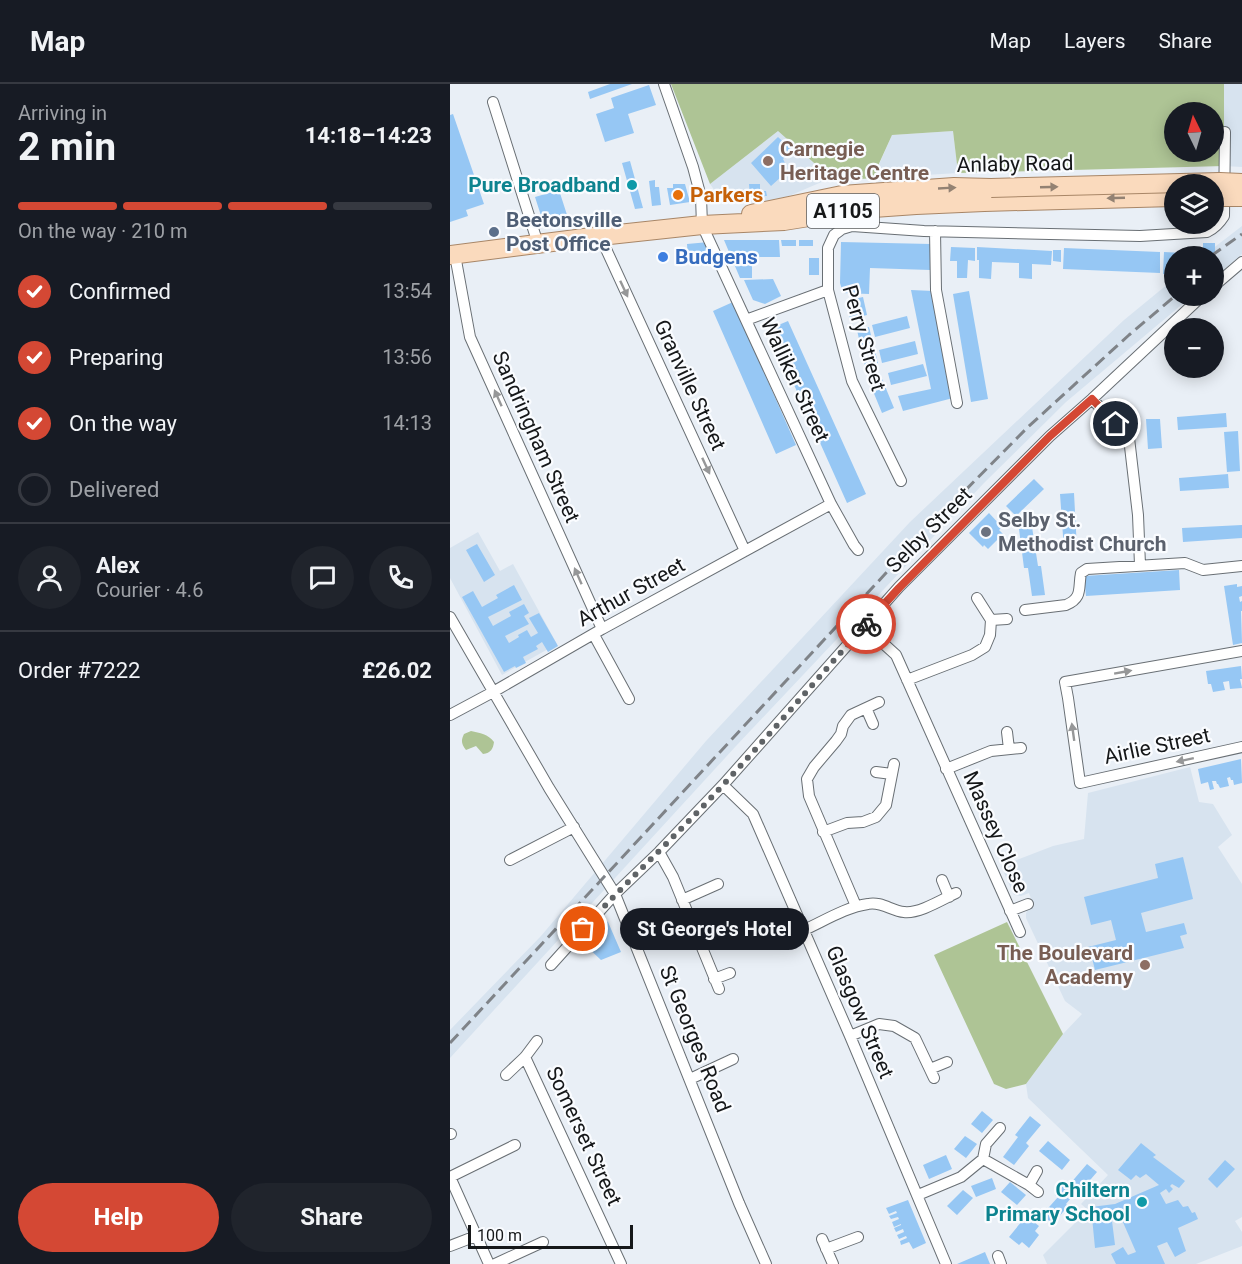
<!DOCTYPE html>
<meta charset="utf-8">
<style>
:root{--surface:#171b24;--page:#20242c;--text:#f1f3f6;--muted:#9ea1a6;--line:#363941;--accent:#d44834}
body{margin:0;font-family:Roboto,sans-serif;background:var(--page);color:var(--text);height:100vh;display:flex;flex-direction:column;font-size:22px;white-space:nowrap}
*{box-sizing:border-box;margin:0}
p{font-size:20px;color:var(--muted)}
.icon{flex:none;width:33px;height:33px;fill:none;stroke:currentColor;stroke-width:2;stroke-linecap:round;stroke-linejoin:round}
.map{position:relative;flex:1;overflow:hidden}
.sheet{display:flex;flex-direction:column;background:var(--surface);width:450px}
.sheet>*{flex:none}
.needle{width:39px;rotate:355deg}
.fabs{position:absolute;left:714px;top:18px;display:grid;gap:12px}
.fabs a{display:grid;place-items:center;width:60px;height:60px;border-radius:50%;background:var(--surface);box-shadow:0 3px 15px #0003;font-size:30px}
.scale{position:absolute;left:18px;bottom:15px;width:165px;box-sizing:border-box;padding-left:6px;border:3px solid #151719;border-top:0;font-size:16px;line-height:21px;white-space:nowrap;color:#151719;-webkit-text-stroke:4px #fafcff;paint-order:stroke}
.pin{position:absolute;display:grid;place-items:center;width:51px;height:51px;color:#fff;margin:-26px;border:3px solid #fff;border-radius:50%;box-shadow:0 2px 6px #0007}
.courier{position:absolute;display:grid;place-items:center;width:60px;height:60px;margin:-30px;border:4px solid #d44834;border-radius:50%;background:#fff;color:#222;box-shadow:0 2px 8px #0007}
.bubble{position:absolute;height:42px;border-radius:21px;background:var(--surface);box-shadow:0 3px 15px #0003;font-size:20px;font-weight:700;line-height:42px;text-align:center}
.head em{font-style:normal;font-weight:700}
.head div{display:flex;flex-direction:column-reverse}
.head{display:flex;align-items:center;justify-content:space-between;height:102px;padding:0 18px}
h1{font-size:39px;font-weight:700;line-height:45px}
.bar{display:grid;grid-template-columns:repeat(4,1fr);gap:9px 6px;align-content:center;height:72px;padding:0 18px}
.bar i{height:8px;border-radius:4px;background:var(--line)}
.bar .current{background:var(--accent)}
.bar p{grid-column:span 4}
.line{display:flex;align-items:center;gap:15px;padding:0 18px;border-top:2px solid var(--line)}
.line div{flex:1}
.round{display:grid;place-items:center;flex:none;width:63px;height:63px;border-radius:32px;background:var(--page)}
ol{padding:0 18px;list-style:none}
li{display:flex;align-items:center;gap:18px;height:66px}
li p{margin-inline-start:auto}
li .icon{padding:6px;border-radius:50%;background:var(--accent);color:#fff;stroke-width:4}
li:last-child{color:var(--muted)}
li i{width:33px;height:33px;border:3px solid var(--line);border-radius:50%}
.cta{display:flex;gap:12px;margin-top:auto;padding:12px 18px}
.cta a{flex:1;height:69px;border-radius:36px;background:var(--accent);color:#fff;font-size:24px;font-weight:700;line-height:69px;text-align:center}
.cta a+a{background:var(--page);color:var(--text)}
header{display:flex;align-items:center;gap:36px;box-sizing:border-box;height:84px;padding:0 30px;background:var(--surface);border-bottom:2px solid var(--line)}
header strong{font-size:28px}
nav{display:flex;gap:33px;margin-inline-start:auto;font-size:21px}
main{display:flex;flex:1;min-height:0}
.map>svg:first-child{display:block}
</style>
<header>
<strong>Map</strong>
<nav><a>Map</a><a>Layers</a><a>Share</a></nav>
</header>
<main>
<section class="sheet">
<div class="head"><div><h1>2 min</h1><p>Arriving in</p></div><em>14:18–14:23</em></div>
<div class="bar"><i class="current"></i><i class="current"></i><i class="current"></i><i></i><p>On the way · 210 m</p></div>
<ol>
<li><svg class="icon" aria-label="check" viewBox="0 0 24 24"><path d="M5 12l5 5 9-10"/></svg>Confirmed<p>13:54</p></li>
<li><svg class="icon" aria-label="check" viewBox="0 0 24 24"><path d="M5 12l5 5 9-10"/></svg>Preparing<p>13:56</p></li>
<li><svg class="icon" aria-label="check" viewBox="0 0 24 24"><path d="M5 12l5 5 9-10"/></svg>On the way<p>14:13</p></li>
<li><i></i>Delivered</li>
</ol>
<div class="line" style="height:108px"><a class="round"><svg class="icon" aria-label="person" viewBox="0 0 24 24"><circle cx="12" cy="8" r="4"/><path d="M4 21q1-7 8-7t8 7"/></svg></a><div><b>Alex</b><p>Courier · 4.6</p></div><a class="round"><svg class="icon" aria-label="chat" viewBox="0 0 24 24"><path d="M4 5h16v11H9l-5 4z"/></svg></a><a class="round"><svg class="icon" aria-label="phone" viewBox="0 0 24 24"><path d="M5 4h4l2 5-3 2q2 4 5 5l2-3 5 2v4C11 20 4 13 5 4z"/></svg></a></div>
<div class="line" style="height:78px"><div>Order #7222</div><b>£26.02</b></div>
<div class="cta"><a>Help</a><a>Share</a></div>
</section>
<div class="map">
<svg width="792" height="1180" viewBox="0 0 792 1180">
<rect width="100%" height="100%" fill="#e9eff6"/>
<path fill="#d7e3ef" d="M774 0H792V83L774 82Z
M328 47 372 86 374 97 325 118 272 117 260 100Z
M503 47 508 89 427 94V85L442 51Z
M792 142V170L764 194V172H753Z
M724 195V212H742L616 318 534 399 286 662 0 974V946L91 852 256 657 460 438 674 236Z
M28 448 50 487 63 480 107 560 52 591 0 494V464Z
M740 683 749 718 763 720 782 751 768 763 792 800V1133L785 1137 792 1148V1162L746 1180H597L593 1171 638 1126 631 1120 658 1091 578 1014 576 1000 613 950 632 930 615 917 576 834V829L578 825 584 823 579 809 571 812 564 811 551 782 603 762 634 755 638 709Z"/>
<path fill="#aec495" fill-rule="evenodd" d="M221 0H774V82L508 89 503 47 442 51 427 84V94L374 97 372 86 328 47 260 100ZM724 28H764V68H724Z
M21 647C30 649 38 650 44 658 43 665 41 669 33 670L26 662 16 666C11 660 11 656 14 650Z
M557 838 613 950 576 1000 556 1005 544 1000 484 871Z"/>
<path fill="#96c7f4" d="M160 0H182L140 15 138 8Z
M199 1 206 21 178 30 184 49 155 58 146 30 164 24 161 14Z
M3 30 34 120 16 126 18 132 0 138V31Z
M328 53 342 66 333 75 335 79 329 89 331 93 321 102 301 79Z
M180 77 193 124 185 125 172 79Z
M205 96V103H209L211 121 202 122 199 97Z
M223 100H235L240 118 220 121 217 104H223Z
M299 100H310V107H316L317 112H300Z
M109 106 118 134 94 141 85 113Z
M274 156H329L330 173H302V194H290Z
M331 156H346V162H332Z
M349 156H363V162H349Z
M259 158 266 173 238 176 237 160Z
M391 158 481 160 480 186 420 184 419 210 393 209 390 199Z
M753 159H765V172H735L736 167H753Z
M501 163 525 164V177L518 176 517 194H507V177H500Z
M527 163 602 167 601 181 582 180V195L569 194V179L542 178 541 195 529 194V176H527Z
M614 164 710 168V189L613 185Z
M603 166H611V178L603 177Z
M714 168 734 169 733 172H724V191L713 190Z
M359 174H369V191H359Z
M323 195 331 212 315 220 303 216 294 196Z
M461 206 483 207 503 314 453 327 448 312 481 305Z
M519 207 538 315 521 318 503 210Z
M413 213 417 231 400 235 396 217Z
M283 218 346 361 326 370 263 227Z
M457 232 460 244 425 253 422 241Z
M338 237 416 410 397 419 319 245Z
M419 243 428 279 415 282 407 246Z
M465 257 468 270 432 279 429 266Z
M473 280 477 292 441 301 438 289Z
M430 290 444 324 432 329 418 295Z
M776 329 777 343 728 346 727 333Z
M696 335H710L712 364 698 365Z
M788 347 790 387 777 388 774 348Z
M778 390 779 404 730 407 729 394Z
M584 395 594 405 566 432 556 422Z
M624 409 627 465 614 466 610 410Z
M539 429 552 443 549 446 553 450 538 465 534 461 533 463 519 449Z
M792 441V454L733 458 732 444Z
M582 443 588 482H591L595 511 582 512 578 484H574L569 445Z
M27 460 45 491 34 498 16 466Z
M729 486 730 506 636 512 634 492Z
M787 500V503L792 502V512L789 513 790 518 792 517V527H791L792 559 783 561 774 502Z
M64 501 72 516 38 533 43 542 61 532 59 528 74 520 79 529 74 532 79 540 55 552 59 559 69 553 68 551 77 546 81 553 88 549 79 534 89 529 108 562 98 568 92 558 86 562 88 565 73 573 76 579 66 584 65 582 54 588 12 513 23 507 32 523 48 514 46 511Z
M791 582 792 595H790L792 604 780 605 779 597 773 598 775 606 763 608 761 600H758L756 587Z
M791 675 792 699 784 701 783 696H781L780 693 777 694 779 702 770 704 768 700H767L766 697H762L764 705 760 706 758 698 751 700 748 685Z
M733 773 743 815 691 829 696 848 734 839 737 850 730 852 734 864 645 886 642 874 633 877 630 865 666 856 661 836 641 841 634 813 708 794 705 780Z
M155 837 158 838 171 868 151 876 133 859Z
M532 1027 543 1036 532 1049 521 1040Z
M580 1032 591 1041 576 1059 579 1062 564 1081 553 1073 568 1053 565 1051Z
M515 1052 527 1060 516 1074 504 1065Z
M598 1057 620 1076 612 1086 589 1067Z
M691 1059 706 1071 703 1073 735 1097 729 1104 722 1100 720 1102 723 1105 719 1109 716 1105 710 1109 716 1120 728 1116 733 1123 738 1122 742 1129 745 1128 748 1135 728 1144 736 1167 725 1173 717 1158 707 1162 715 1180H666L661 1170 673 1163 678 1171 686 1168 672 1136 662 1137 665 1161 645 1164 641 1123 665 1120 709 1101 696 1090 690 1094 686 1091 681 1096 668 1086Z
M496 1071 502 1085 479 1095 473 1081Z
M775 1076 785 1085 767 1104 758 1095Z
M637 1080 647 1088 629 1109 619 1101Z
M542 1094 546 1105 526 1113 521 1102Z
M560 1098 576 1111 567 1121 551 1108Z
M614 1100 625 1109 616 1120 618 1122 603 1140 592 1131 608 1113 605 1111Z
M513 1106 523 1114 507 1131 497 1122Z
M458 1116 476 1159 463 1165 459 1158 451 1161 450 1157 457 1154 456 1152 449 1155 447 1151 454 1148 453 1145 446 1148 444 1144 451 1141V1140L444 1143 442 1138 449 1135 448 1133 441 1135 439 1132 447 1129 446 1127 439 1130 436 1124Z
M576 1132 589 1142 585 1147 589 1151 579 1164 572 1158 569 1161 559 1153Z
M535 1168 540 1180H507Z"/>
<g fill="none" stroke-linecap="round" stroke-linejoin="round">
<g stroke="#696f74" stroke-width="12">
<path id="street" d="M214 0 243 83 251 113 252 141 381 420 404 461 408 466
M43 18 88 160
M485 147 486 206 507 319
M150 152 295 467
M5 171 20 253 152 545
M764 202 792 178
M296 236 378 206
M642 315 679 354 688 431 690 481
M451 397 402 297 378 206V164L384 151 392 145 402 142 474 147 690 152 757 148C765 144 769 140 774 132L775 48
M575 526 616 521C633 514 628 504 631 489L637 485 735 479 753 486 792 482
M0 533 99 704 165 810 289 1119 316 1180
M541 536 557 535
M414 542 446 571 570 848
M144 551 179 615
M792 567 615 598 618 614 630 699 792 663
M457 596 522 571 535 563 540 551 541 536 527 514
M416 624 423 640
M0 631 43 608 152 545 381 420
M557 648 559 665
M496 685 541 667 571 664
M426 688 442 690
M273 701 303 730 400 952 496 1180
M373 748 397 739 413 738 426 733 436 721 444 680
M209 768 223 793 269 905
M60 776 124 743
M492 796 499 813
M232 816 268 800
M406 822 359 712 357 695 364 683 386 657 391 650 393 642 401 631 429 618
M560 827 578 820
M354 846C374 837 396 823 418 820 431 817 442 827 454 828 469 830 493 815 506 809
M101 881 165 810 209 768 273 701 449 503 600 352 642 315 752 212
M264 895 280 889
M400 952 429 940 444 942 465 954 484 994
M75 973 171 1180
M480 985 497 978
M56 991 75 973 87 957
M240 995 283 975
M0 1050H1
M533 1075 536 1060 550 1044
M0 1093 39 1180
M0 1093 65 1061
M579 1101 587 1087
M468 1111 511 1093 533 1075 579 1101 588 1108
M372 1155 383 1180
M0 1162 26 1152
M376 1165 408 1153
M548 1172 551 1180
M45 1180 93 1158"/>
</g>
<g stroke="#a88667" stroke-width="20">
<path id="primary" d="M301 130 392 111 504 103 541 104
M0 171 150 152 252 141 334 137 409 125 466 121 534 118 724 113"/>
</g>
<use href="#street" stroke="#fff" stroke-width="10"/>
<use href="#primary" stroke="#fadabd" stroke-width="18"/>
<path stroke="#7f8388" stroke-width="3" stroke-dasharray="12 6" stroke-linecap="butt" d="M761 172 792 150
M0 959 475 447 578 343 679 251 725 212"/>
<g stroke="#a88667" stroke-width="20" stroke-linecap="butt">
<path id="primary-bridge" d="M541 104 770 98 792 99
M764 113H792"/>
</g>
<use href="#primary-bridge" stroke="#fadabd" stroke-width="18"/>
</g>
<defs><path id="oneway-solid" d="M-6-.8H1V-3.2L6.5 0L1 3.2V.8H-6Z" transform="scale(1.5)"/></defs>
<g fill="#938273">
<use href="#oneway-solid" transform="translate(599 103) rotate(-2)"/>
<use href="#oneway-solid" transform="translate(497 104) rotate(-3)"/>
<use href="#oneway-solid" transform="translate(666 114) rotate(178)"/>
</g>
<g fill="#969798">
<use href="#oneway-solid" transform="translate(174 205) rotate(65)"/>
<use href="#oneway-solid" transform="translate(48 314) rotate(-114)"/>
<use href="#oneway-solid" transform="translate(256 382) rotate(65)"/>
<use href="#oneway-solid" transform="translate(128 492) rotate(-114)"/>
<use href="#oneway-solid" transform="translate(673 588) rotate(-10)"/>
<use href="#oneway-solid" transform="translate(623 648) rotate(-98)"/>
<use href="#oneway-solid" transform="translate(735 676) rotate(168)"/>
</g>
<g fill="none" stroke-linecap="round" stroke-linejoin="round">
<path stroke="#5f6366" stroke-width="6" stroke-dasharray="0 10.8" d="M133 845C178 796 228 750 273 701 322 648 368 594 416 540"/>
<path stroke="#d44834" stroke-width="8" d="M416 540 449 504 600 352 642 315 666 340"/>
</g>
<g fill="#8d6e63" stroke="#fafcff" stroke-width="2">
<circle cx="318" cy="77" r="6"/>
<circle cx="695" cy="881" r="6"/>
</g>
<g fill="#0f9aa8" stroke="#fafcff" stroke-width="2">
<circle cx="182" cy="101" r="6"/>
<circle cx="692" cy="1118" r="6"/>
</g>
<circle fill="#e8710a" stroke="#fafcff" stroke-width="2" cx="228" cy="111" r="6"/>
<circle fill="#5c6f8a" stroke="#fafcff" stroke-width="2" cx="44" cy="148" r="6"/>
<circle fill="#3f7fe0" stroke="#fafcff" stroke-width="2" cx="213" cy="173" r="6"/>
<circle fill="#6b7280" stroke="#fafcff" stroke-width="2" cx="536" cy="448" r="6"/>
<g text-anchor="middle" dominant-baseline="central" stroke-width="4.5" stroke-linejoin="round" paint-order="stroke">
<rect fill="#fafcff" stroke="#5a5c5e" stroke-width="1.5" x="357" y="110" width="72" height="34" rx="4.5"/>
<g font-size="20" font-weight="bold" fill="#151719">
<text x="393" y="127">A1105</text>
</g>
<g font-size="21" font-weight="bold" fill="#785e54" stroke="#fafcff" text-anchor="start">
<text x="330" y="65">Carnegie<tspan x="330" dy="24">Heritage Centre</tspan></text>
<text x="683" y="869" text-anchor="end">The Boulevard<tspan x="683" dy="24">Academy</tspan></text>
</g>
<g font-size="21" fill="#151719" stroke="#fafcff">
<text transform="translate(565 80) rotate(-1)">Anlaby Road</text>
<text transform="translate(414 254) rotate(74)">Perry Street</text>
<text transform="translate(345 296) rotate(65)">Walliker Street</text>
<text transform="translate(240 301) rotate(65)">Granville Street</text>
<text transform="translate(86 353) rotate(66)">Sandringham Street</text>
<text transform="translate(479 446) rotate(-45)">Selby Street</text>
<text transform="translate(181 508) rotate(-29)">Arthur Street</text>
<text transform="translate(707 662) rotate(-12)">Airlie Street</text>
<text transform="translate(546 748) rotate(66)">Massey Close</text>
<text transform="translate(410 928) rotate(67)">Glasgow Street</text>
<text transform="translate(245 955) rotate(68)">St Georges Road</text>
<text transform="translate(134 1052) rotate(65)">Somerset Street</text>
</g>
<g font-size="21" font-weight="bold" fill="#0d838f" stroke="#fafcff" text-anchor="end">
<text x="170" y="101">Pure Broadband</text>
<text x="680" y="1106">Chiltern<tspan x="680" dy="24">Primary School</tspan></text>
</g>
<g font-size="21" font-weight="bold" fill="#c56008" stroke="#fafcff" text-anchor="start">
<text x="240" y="111">Parkers</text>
</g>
<g font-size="21" font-weight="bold" fill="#4e5e75" stroke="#fafcff" text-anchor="start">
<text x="56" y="136">Beetonsville<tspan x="56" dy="24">Post Office</tspan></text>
</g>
<g font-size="21" font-weight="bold" fill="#366cbe" stroke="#fafcff" text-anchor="start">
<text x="225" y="173">Budgens</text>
</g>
<g font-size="21" font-weight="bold" fill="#5b616d" stroke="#fafcff" text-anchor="start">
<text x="548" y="436">Selby St.<tspan x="548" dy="24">Methodist Church</tspan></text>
</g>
</g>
</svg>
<div class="fabs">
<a><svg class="needle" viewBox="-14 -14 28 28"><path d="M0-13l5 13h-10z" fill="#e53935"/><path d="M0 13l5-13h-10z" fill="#9ea1a6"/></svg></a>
<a><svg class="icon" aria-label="layers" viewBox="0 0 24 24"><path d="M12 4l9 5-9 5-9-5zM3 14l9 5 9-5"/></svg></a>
<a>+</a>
<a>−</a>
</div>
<div class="scale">100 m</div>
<div class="pin" style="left:133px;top:845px;background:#ea580c"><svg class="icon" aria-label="bag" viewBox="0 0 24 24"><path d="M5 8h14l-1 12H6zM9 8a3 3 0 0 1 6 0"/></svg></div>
<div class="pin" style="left:666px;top:340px;background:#1f2937"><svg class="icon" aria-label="home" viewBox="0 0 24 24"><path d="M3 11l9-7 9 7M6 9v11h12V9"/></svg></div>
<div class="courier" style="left:416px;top:540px"><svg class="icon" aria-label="bike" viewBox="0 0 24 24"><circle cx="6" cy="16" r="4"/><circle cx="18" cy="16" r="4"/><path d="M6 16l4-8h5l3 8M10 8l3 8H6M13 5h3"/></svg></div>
<div class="bubble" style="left:170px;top:824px;width:189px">St George's Hotel</div>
</div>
</main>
